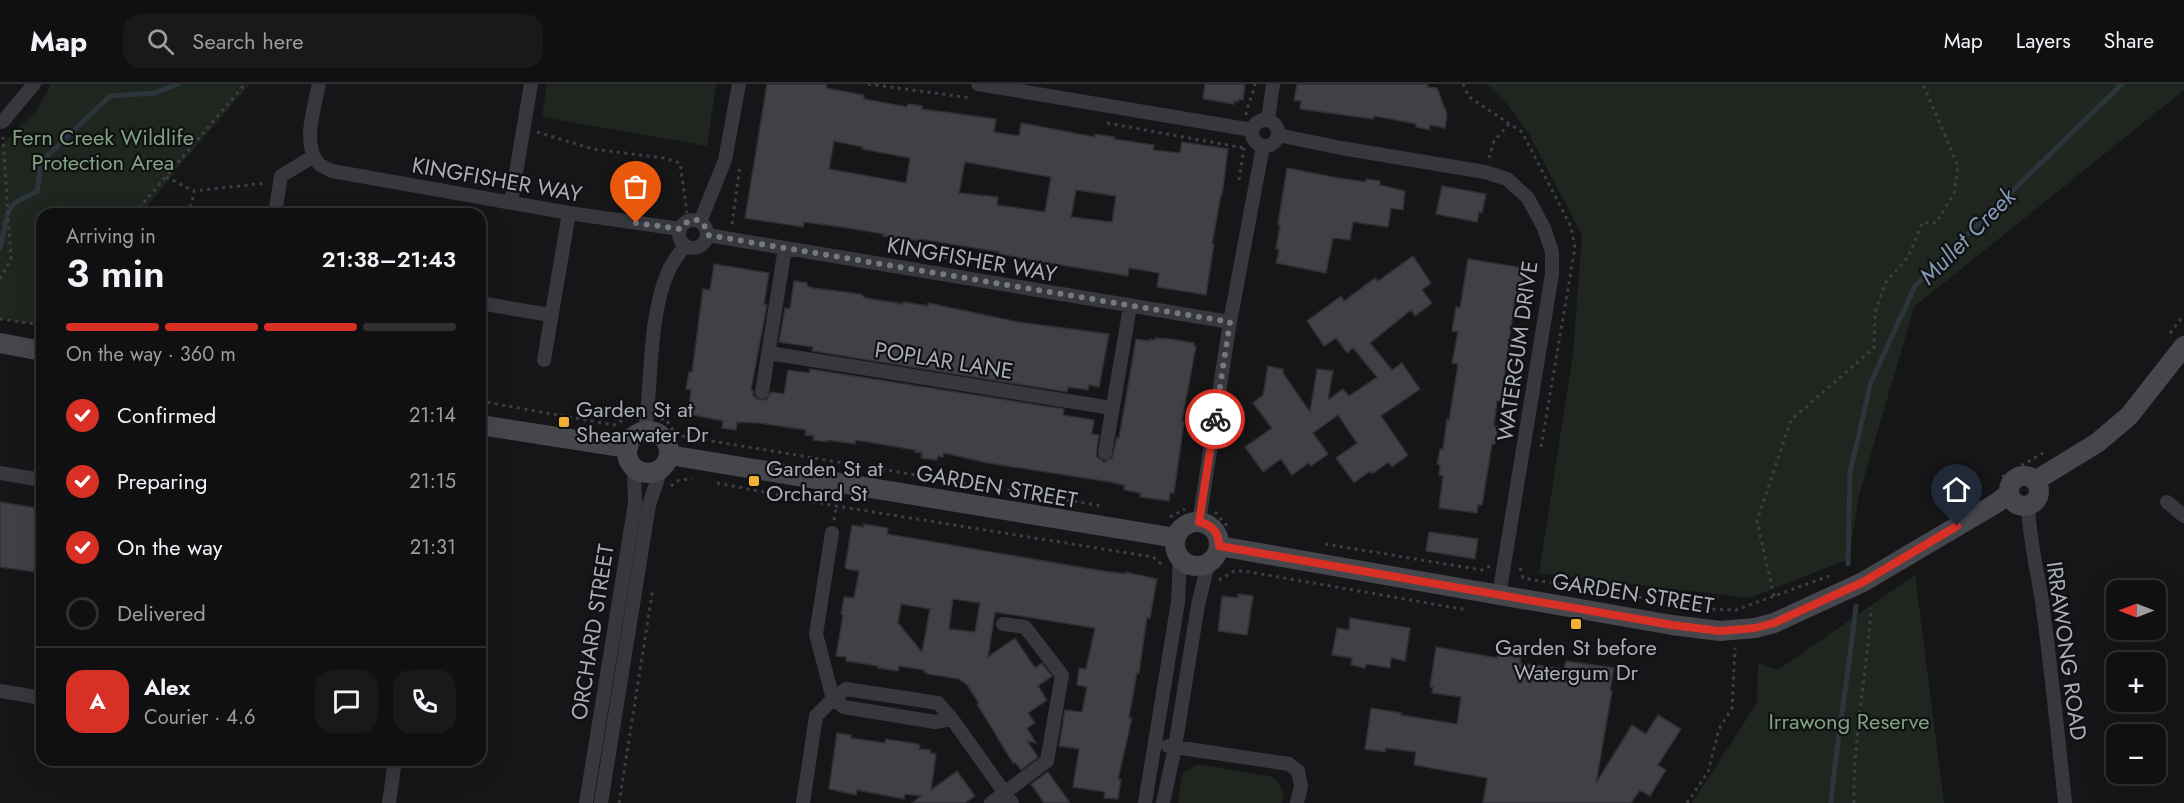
<!DOCTYPE html>
<meta charset="utf-8">
<style>
:root{--surface:#101012;--page:#19191b;--text:#f1f3f6;--muted:#9c9d9f;--line:#303032;--accent:#d93025}
body{margin:0;font-family:Jost,sans-serif;background:var(--page);color:var(--text);height:100vh;display:flex;flex-direction:column;font-size:22px;white-space:nowrap}
*{box-sizing:border-box;margin:0}
p{font-size:20px;color:var(--muted)}
.icon{flex:none;width:33px;height:33px;fill:none;stroke:currentColor;stroke-width:2;stroke-linecap:round;stroke-linejoin:round}
.map{position:relative;flex:1;overflow:hidden}
.side{position:absolute;left:36px;top:124px;width:450px;height:558px;display:flex;flex-direction:column;background:var(--surface);border-radius:18px;box-shadow:0 6px 24px #0002,0 0 0 2px var(--line)}
.side>*{flex:none}
.needle{width:39px;rotate:270deg}
.controls{position:absolute;left:2106px;top:496px;display:grid;gap:12px}
.controls a{display:grid;place-items:center;width:60px;height:60px;border-radius:12px;background:var(--surface);box-shadow:0 6px 24px #0002,0 0 0 2px var(--line);font-size:30px}
.pin{position:absolute;display:grid;place-items:center;width:51px;height:51px;color:#fff;margin:-62px -26px;border-radius:50% 50% 50% 0;rotate:-45deg;box-shadow:0 0 6px #0007}
.pin .icon{rotate:45deg}
.courier{position:absolute;display:grid;place-items:center;width:60px;height:60px;margin:-30px;border:4px solid #d93025;border-radius:50%;background:#fff;color:#222;box-shadow:0 2px 8px #0007}
.summary em{font-style:normal;font-weight:600}
.summary div{display:flex;flex-direction:column-reverse}
.summary{display:flex;align-items:center;justify-content:space-between;height:102px;padding:0 30px}
h1{font-size:39px;font-weight:600;line-height:45px}
.bar{display:grid;grid-template-columns:repeat(4,1fr);gap:9px 6px;align-content:center;height:72px;padding:0 30px}
.bar i{height:8px;border-radius:4px;background:var(--line)}
.bar .active{background:var(--accent)}
.bar p{grid-column:span 4}
.line{display:flex;align-items:center;gap:15px;padding:0 30px;border-top:2px solid var(--line)}
.line div{flex:1}
.round{display:grid;place-items:center;flex:none;width:63px;height:63px;border-radius:18px;background:var(--page)}
ol{padding:0 30px;list-style:none}
li{display:flex;align-items:center;gap:18px;height:66px}
li p{margin-inline-start:auto}
li .icon{padding:6px;border-radius:50%;background:var(--accent);color:#fff;stroke-width:4}
li:last-child{color:var(--muted)}
li i{width:33px;height:33px;border:3px solid var(--line);border-radius:50%}
header{display:flex;align-items:center;gap:36px;box-sizing:border-box;height:84px;padding:0 30px;background:var(--surface);border-bottom:2px solid var(--line)}
header strong{font-size:28px}
nav{display:flex;gap:33px;margin-inline-start:auto;font-size:21px}
.search{width:420px;height:54px;background:var(--page);display:flex;align-items:center;gap:15px;box-sizing:border-box;padding:0 21px;border-radius:18px;color:var(--muted);font-size:22px}
.map>svg:first-child{display:block}
</style>
<header>
<strong>Map</strong>
<div class="search"><svg class="icon" aria-label="search" viewBox="0 0 24 24"><circle cx="10" cy="10" r="6"/><path d="M15 15l6 6"/></svg>Search here</div>
<nav><a>Map</a><a>Layers</a><a>Share</a></nav>
</header>
<div class="map">
<svg width="2184" height="719" viewBox="0 0 2184 719">
<rect width="100%" height="100%" fill="#161618"/>
<path fill="#1e261f" d="M51 0H250L185 75 141 130H42V242L0 234V62L37 26Z
M547 0H716L707 62 542 33Z
M1487 0H2184V6L1914 223 1859 411 1849 475 1749 514 1539 489 1573 270 1582 151 1529 50 1506 19Z
M1915 491 1944 719H1692L1757 619 1758 579 1778 586Z
M1197 680 1273 693 1284 708 1282 719H1178L1182 690Z"/>
<g fill="none" stroke-linecap="round" stroke-linejoin="round">
<path stroke="#2c353c" stroke-width="5" d="M0 164C10 128 0 122 37 108L41 78 110 12 155 9 178 0
M1848 480 1850 388 1871 298 1915 202 2122 0
M1831 719C1837 653 1849 588 1856 522"/>
</g>
<path fill="#404145" stroke="#303034" stroke-width="1.5" fill-rule="evenodd" d="M767 0H827L826 4 864 11V15L907 23 908 20 922 22V25L996 35 994 48 1019 52 1021 39 1095 53V50L1115 53 1114 55 1154 61 1153 66 1180 69 1182 58 1228 65 1222 111H1221L1212 160H1214L1206 211 1157 203 1159 189 1129 184 1128 192 1036 177 999 170 1000 168 920 155 919 157 907 155 906 159 891 157 892 153 883 152 884 150 842 143 804 138 803 143 745 134ZM834 57 863 63 862 65 910 74 906 99 829 85ZM965 78 1051 93 1045 128 997 121 998 113 959 109ZM1076 106 1116 112 1112 138 1071 133Z
M1205 0H1245L1243 16 1239 15 1238 18 1234 17V20L1203 15Z
M1297 0H1428L1427 3 1437 4 1447 30 1445 44 1430 41V46L1416 43V40L1375 32 1373 35 1300 25 1301 17 1294 16Z
M1287 84 1338 94 1366 98V95L1380 97V101L1405 107 1403 126 1391 124 1388 143 1353 138 1350 156 1333 154 1326 189 1276 179 1279 166 1276 165 1280 141 1278 140Z
M1442 102 1486 110 1482 129 1479 128 1477 138 1436 130Z
M1413 172 1431 199 1422 206 1432 219 1415 232 1411 226 1370 259 1392 286 1402 279 1420 305 1381 332 1408 371 1392 383 1389 378 1372 390 1370 387 1354 399 1336 374 1357 359 1338 331 1313 349 1328 370 1311 382 1309 379 1292 391 1281 375 1263 388 1245 363 1272 344 1253 319 1263 311 1268 282 1283 285V289L1310 328 1317 285 1333 287 1328 316 1343 305 1349 312 1377 293 1353 264 1347 269 1336 254 1324 262 1307 237 1341 212 1344 217 1375 194 1378 197Z
M1468 175 1525 184 1521 208H1518L1515 215 1501 317H1497L1494 342 1498 343 1495 360H1492L1482 421H1478L1477 429 1439 424 1443 392 1439 391 1440 381 1437 380 1440 365H1443L1447 335 1449 336 1458 280 1452 279 1458 248 1452 247 1456 223 1460 224Z
M714 180 769 189 764 220 767 221 751 305 753 306V311L757 315 766 316 771 308 784 310 788 286 809 289 810 285 1064 325 1063 331 1094 336 1092 350 1099 351 1096 372 1104 378 1112 374 1117 353 1119 354 1136 255 1149 257V255L1155 256V254L1171 255 1194 259V262H1196L1182 337 1184 338 1174 409H1170L1169 417 1140 413V409L1124 406V401L1110 398 988 379 944 369 943 373 938 372 937 376 921 374 922 369 915 368V366L856 356 855 360 827 356V358L813 356 814 352 805 351 806 346 759 339 737 338 736 346 722 344 723 337 688 330 691 306 686 305 689 288H692L703 205 710 206Z
M794 197 807 199V202L813 204 860 210 866 214 903 220V218L928 222V219L1018 238 1109 250 1099 303 1089 301 1088 306 1068 303 1067 308 812 267 813 263 779 258 785 224 790 225Z
M0 418 42 425V489L0 483Z
M863 440 888 444 887 450 1097 486 1125 490V488L1157 495 1150 534 1147 533 1139 589 1137 588 1129 634H1132L1118 695H1121L1118 715 1104 714 1105 708 1073 703 1079 665 1059 662 1065 626 1082 628 1087 603 1077 601 1079 584 1086 585 1095 544 995 528 988 573 1015 554 1035 584 1042 579 1052 592 1038 602 1047 616 1028 629 1035 639 1027 644 1036 659 1027 657 1038 673 1021 686 1015 678 1013 679 977 620 979 619 967 601 959 595 928 590 924 588 925 586 899 582 898 587 878 584V582L846 577V573L836 572 843 531 841 530 844 513 854 514 859 487 847 485 845 483 852 441 863 443ZM953 515 980 519 975 548 949 545ZM901 520 930 525 922 568 898 539Z
M1429 448 1478 455 1475 475 1426 467Z
M1238 510 1253 512 1247 551 1218 547 1222 512 1238 514Z
M1350 534 1410 544 1405 577 1391 574 1390 584 1366 580 1365 584 1351 581 1352 574 1332 571 1337 544 1349 546Z
M1436 563 1497 574 1498 571 1521 574 1520 579 1564 585 1566 577 1614 584 1610 607H1612L1596 699 1632 641 1646 650 1658 631 1681 645 1658 681 1666 686 1650 712 1640 706 1631 719H1483L1487 694 1414 681 1416 668 1386 664 1385 668 1365 665 1371 624 1401 629V631L1457 640 1461 613 1432 609 1433 603H1430Z
M837 649 851 651V654L885 659 886 655 918 660 920 662 919 665 931 666 930 669 936 670 931 706 957 687 975 712 965 719H912L921 712 905 710 904 715 857 706 856 711 829 705Z
M1048 688 1070 719H1044L1031 700Z"/>
<g fill="none" stroke-linecap="round" stroke-linejoin="round">
<path stroke="#3d3f44" stroke-width="3" stroke-dasharray="3 4.5" stroke-linecap="butt" d="M868 0 971 14
M1463 0 1469 13 1522 48 1571 143 1575 164 1541 363
M1246 31C1247 22 1253 11 1255 0
M1107 39 1244 64
M537 48 593 65 664 74 680 79 687 129
M1489 74 1494 57 1509 40
M166 93 194 107
M1239 96 1244 64
M134 130 245 0
M187 130 192 118 194 107 266 99
M732 140 740 82
M907 167 969 177
M0 195 11 175 3 53
M0 235 42 241
M2170 249 2184 231
M480 317 614 341 628 333 633 334
M661 335H666L676 351 1102 422
M2002 393 2043 369
M717 399 836 422 1153 473 1165 483
M671 402 679 396 692 395
M1215 428 1230 445
M1170 433 1185 425
M834 436 836 422
M1325 460 1482 486 1490 482
M1520 484 1523 494 1709 525 1736 526 1829 492
M1219 496 1234 487H1244L1462 525 1463 522
M1774 512 1757 437 1791 336 1874 264 1875 228 1886 198 1908 173 1923 138 1936 139 1954 109 1958 82 1923 0
M619 719 653 504
M1687 719 1708 688 1719 645 1732 624 1735 564
M1854 719C1853 653 1867 589 1871 524"/>
<path stroke="#37383d" stroke-width="14" d="M319 0C315 22 301 61 319 80 323 83 328 85 332 87L569 129 680 145
M978 0 1252 46
M1252 49a13 13 0 1 1 26 0a13 13 0 1 1-26 0Z
M1268 36 1273 0
M0 38 3 37 34 0
M1278 51 1341 64 1485 88 1507 95 1528 114 1544 144 1552 168V190L1499 511
M511 118 531 0
M275 130 281 92 314 72
M679 150a14 14 0 1 1 28 0a14 14 0 1 1-28 0Z
M700 138 725 76 739 0
M707 151 1230 238
M480 219 550 231
M769 269 1112 324
M544 276 569 129
M762 308 785 164
M645 348C652 299 648 234 668 188 672 178 679 170 685 161
M1105 369 1130 223
M0 389 42 396
M2167 418 2184 432
M2028 421C2029 454 2037 485 2042 517 2051 584 2058 651 2065 719
M1199 438 1230 238 1263 62
M832 449 816 550 833 615
M0 607 42 614
M833 615 844 623 935 638 952 635
M1168 662 1289 680 1298 687 1301 702 1297 719
M389 719 395 676
M586 719 635 419 634 383
M601 719 649 421 661 385
M803 719 816 632 833 615 846 605 938 619 952 635 1012 719
M991 719 1047 677 1062 591 1025 543 1003 540
M1145 719 1178 518 1180 474
M1163 719 1175 663 1198 521 1208 480"/>
<path stroke="#45474d" stroke-width="20" d="M0 259 42 267
M480 341 628 364
M627 368a21 21 0 1 1 42 0a21 21 0 1 1-42 0Z
M669 371 1176 454
M2009 407a15 15 0 1 1 30 0a15 15 0 1 1-30 0Z
M2035 397 2097 359 2129 332 2184 262
M1175 460a22 22 0 1 1 44 0a22 22 0 1 1-44 0Z
M1219 462 1672 541 1720 547 1755 544 1774 539 1863 498 1995 420 2009 410"/>
</g>
<g fill="none" stroke-linecap="round" stroke-linejoin="round">
<path stroke="#757880" stroke-width="6" stroke-dasharray="0 10.8" d="M636 139 681 145 688 137 697 136 704 140 707 151 1230 238 1215 335"/>
<path stroke="#d93025" stroke-width="8" d="M1215 335 1199 438C1212 441 1219 449 1219 462L1672 541 1720 547 1755 544 1774 539 1863 498 1957 442"/>
</g>
<g fill="#f2b134" stroke="#111113" stroke-width="2">
<rect x="558" y="332" width="12" height="12" rx="3"/>
<rect x="748" y="391" width="12" height="12" rx="3"/>
<rect x="1570" y="534" width="12" height="12" rx="3"/>
</g>
<g text-anchor="middle" dominant-baseline="central" stroke-width="4.5" stroke-linejoin="round" paint-order="stroke">
<g font-size="22" fill="#7fa381" stroke="#111113">
<text x="103" y="53">Fern Creek Wildlife<tspan x="103" dy="25">Protection Area</tspan></text>
<text x="1849" y="637">Irrawong Reserve</text>
</g>
<g font-size="22" fill="#a8adb8" stroke="#111113">
<text transform="translate(497 95) rotate(10)">KINGFISHER WAY</text>
<text transform="translate(972 175) rotate(10)">KINGFISHER WAY</text>
<text transform="translate(1517 267) rotate(-82)">WATERGUM DRIVE</text>
<text transform="translate(944 276) rotate(9)">POPLAR LANE</text>
<text transform="translate(997 402) rotate(10)">GARDEN STREET</text>
<text transform="translate(1633 509) rotate(9)">GARDEN STREET</text>
<text transform="translate(592 548) rotate(-81)">ORCHARD STREET</text>
<text transform="translate(2067 567) rotate(82)">IRRAWONG ROAD</text>
</g>
<g font-size="22" fill="#a8adb8" stroke="#111113" text-anchor="start">
<text x="576" y="325">Garden St at<tspan x="576" dy="25">Shearwater Dr</tspan></text>
<text x="766" y="384">Garden St at<tspan x="766" dy="25">Orchard St</tspan></text>
<text x="1576" y="563" text-anchor="middle">Garden St before<tspan x="1576" dy="25">Watergum Dr</tspan></text>
</g>
<g font-size="24" font-style="italic" fill="#7f9bb3" stroke="#111113">
<text transform="translate(1967 152) rotate(-45)">Mullet Creek</text>
</g>
</g>
</svg>
<div class="controls">
<a><svg class="needle" viewBox="-14 -14 28 28"><path d="M0-13l5 13h-10z" fill="#e53935"/><path d="M0 13l5-13h-10z" fill="#9c9d9f"/></svg></a>
<a>+</a>
<a>−</a>
</div>
<div class="pin" style="left:636px;top:139px;background:#ea580c"><svg class="icon" aria-label="bag" viewBox="0 0 24 24"><path d="M5 8h14l-1 12H6zM9 8a3 3 0 0 1 6 0"/></svg></div>
<div class="pin" style="left:1957px;top:442px;background:#1f2937"><svg class="icon" aria-label="home" viewBox="0 0 24 24"><path d="M3 11l9-7 9 7M6 9v11h12V9"/></svg></div>
<div class="courier" style="left:1215px;top:335px"><svg class="icon" aria-label="bike" viewBox="0 0 24 24"><circle cx="6" cy="16" r="4"/><circle cx="18" cy="16" r="4"/><path d="M6 16l4-8h5l3 8M10 8l3 8H6M13 5h3"/></svg></div>
<section class="side">
<div class="summary"><div><h1>3 min</h1><p>Arriving in</p></div><em>21:38–21:43</em></div>
<div class="bar"><i class="active"></i><i class="active"></i><i class="active"></i><i></i><p>On the way · 360 m</p></div>
<ol>
<li><svg class="icon" aria-label="check" viewBox="0 0 24 24"><path d="M5 12l5 5 9-10"/></svg>Confirmed<p>21:14</p></li>
<li><svg class="icon" aria-label="check" viewBox="0 0 24 24"><path d="M5 12l5 5 9-10"/></svg>Preparing<p>21:15</p></li>
<li><svg class="icon" aria-label="check" viewBox="0 0 24 24"><path d="M5 12l5 5 9-10"/></svg>On the way<p>21:31</p></li>
<li><i></i>Delivered</li>
</ol>
<div class="line" style="height:108px"><b class="round" style="background:var(--accent);color:#fff">A</b><div><b>Alex</b><p>Courier · 4.6</p></div><a class="round"><svg class="icon" aria-label="chat" viewBox="0 0 24 24"><path d="M4 5h16v11H9l-5 4z"/></svg></a><a class="round"><svg class="icon" aria-label="phone" viewBox="0 0 24 24"><path d="M5 4h4l2 5-3 2q2 4 5 5l2-3 5 2v4C11 20 4 13 5 4z"/></svg></a></div>
</section>
</div>
